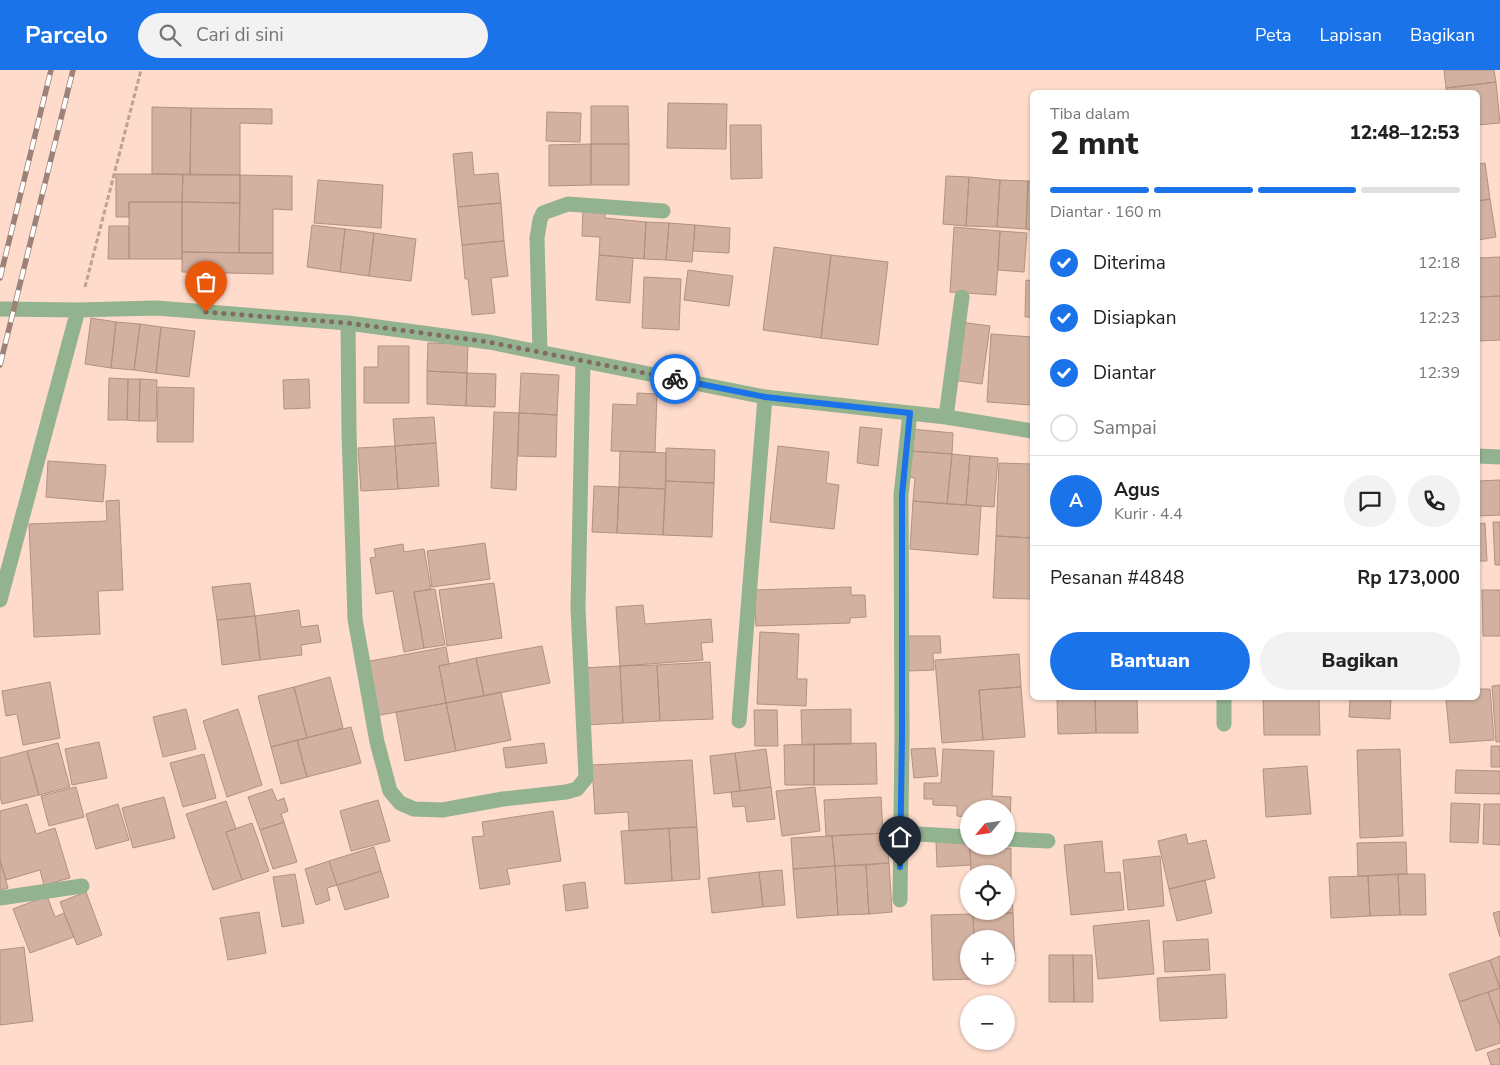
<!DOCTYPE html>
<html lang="id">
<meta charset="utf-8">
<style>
:root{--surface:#fff;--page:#f2f2f2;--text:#222;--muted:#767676;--line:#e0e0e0;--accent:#1a73e8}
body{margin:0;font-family:"Nunito Sans",sans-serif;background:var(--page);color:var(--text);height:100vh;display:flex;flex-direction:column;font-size:19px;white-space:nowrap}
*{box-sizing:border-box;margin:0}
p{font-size:16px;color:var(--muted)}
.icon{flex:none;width:28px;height:28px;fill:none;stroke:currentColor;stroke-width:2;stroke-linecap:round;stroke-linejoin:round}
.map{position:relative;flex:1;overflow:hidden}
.sheet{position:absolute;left:1030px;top:20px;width:450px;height:610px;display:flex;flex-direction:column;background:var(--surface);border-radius:8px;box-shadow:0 1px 4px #0004}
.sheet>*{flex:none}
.needle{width:32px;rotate:241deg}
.buttons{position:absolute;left:960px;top:730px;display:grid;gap:10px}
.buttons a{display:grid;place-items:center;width:55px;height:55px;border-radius:50%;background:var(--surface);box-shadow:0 1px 4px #0004;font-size:25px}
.pin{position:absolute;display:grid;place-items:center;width:42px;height:42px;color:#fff;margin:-51px -21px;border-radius:50% 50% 50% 0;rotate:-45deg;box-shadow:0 0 5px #0007}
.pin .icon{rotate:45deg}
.courier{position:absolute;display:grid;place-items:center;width:50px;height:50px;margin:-25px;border:4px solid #1a73e8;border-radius:50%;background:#fff;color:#222;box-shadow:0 1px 6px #0007}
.summary em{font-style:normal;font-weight:800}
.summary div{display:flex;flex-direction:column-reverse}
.summary{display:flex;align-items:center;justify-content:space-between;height:85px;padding:0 20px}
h1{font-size:32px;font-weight:800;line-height:38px}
.bar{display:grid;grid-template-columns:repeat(4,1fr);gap:8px 5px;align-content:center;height:60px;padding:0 20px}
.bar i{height:6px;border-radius:4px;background:var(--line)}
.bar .on{background:var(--accent)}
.bar p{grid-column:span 4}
.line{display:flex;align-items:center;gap:12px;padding:0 20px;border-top:1px solid var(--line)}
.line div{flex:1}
.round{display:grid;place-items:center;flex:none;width:52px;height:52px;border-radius:26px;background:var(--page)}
ol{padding:0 20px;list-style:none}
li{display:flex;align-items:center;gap:15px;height:55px}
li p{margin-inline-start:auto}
li .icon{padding:5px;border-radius:50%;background:var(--accent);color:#fff;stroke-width:4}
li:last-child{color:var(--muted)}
li i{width:28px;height:28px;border:2px solid var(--line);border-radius:50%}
.button{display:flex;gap:10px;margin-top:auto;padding:10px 20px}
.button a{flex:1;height:58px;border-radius:30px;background:var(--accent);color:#fff;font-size:20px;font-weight:800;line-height:58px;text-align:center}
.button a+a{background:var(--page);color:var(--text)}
header{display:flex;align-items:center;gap:30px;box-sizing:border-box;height:70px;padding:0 25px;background:var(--accent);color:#fff}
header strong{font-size:24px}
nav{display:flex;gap:28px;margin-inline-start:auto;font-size:18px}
.search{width:350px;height:45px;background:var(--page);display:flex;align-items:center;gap:12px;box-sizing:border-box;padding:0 18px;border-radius:28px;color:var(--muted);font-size:19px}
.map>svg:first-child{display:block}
</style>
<header>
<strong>Parcelo</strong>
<div class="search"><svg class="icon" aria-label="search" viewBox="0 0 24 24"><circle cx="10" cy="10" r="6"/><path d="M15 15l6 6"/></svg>Cari di sini</div>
<nav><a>Peta</a><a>Lapisan</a><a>Bagikan</a></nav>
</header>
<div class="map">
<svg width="1500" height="995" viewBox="0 0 1500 995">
<rect width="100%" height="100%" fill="#fedbcb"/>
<path fill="#d2b1a1" stroke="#b19182" d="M1444 0H1494L1496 12 1446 18Z
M1496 12 1500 53 1478 55V22H1447L1446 18Z
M668 33 727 34 726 79 667 78Z
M591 36H628L629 74H591Z
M152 37 191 38 190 105 152 104Z
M191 38 272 39V54L240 53V105H190Z
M547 42 581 43 580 72 546 71Z
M730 55H761L762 108 731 109Z
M591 74V115L549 116V75Z
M591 74H629V115H591Z
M472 82 474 105 498 103 501 133 458 137 453 84Z
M1485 93 1490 129 1478 131V94Z
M116 104H183L182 132H129V147H116Z
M183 104 240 105V133L182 132Z
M240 105 292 106V140L273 139V183H239Z
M946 106 969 107 966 156 943 154Z
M969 107 1000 110 997 157 966 156Z
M318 110 383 115 381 158 314 153Z
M1000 110 1028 111 1026 159 997 157Z
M1028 111H1032V160L1026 159Z
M1490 129 1496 167 1478 170V131Z
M129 132H182V189H129Z
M182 132 240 133 239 183 182 182Z
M501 133 504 171 462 175 458 137Z
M583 140 605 142V148L646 152 644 189 599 185 600 167 582 166Z
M646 152 669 153 666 190 644 189Z
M669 153 695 155 692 192 666 190Z
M312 155 345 159 340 202 307 197Z
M695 155 730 158 729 183 693 181Z
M109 156H129V189H108Z
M954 157 1000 161 996 225 950 222Z
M345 159 374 163 369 206 340 202Z
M1000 161 1027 163 1024 202 998 200Z
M374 163 416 169 411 211 369 206Z
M504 171 508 206 491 208 495 243 472 245 468 209H465L462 175Z
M774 177 831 185 821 268 763 260Z
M182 182 273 183V204L182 202Z
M599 185 633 188 630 233 596 230Z
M831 185 888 192 878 275 821 268Z
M1500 187V226L1478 227V188Z
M688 200 733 206 729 236 684 230Z
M644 207 681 209 679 260 642 258Z
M1026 210 1032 211V247H1025Z
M1500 226V270L1478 271V227Z
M91 248 116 252 111 298 85 294Z
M116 252 140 254 134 300 111 298Z
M960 252 990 256 982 314 953 310Z
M140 254 161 257 156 303 134 300Z
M161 257 195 261 189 307 156 303Z
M991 264 1032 267V335L987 332Z
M428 273 468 274 467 303 427 301Z
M378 276H409V333H364V297H378Z
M427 301 467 303 466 336 427 334Z
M467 303 496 304 495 337 466 336Z
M521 303 559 305 557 345 519 343Z
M109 308 128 309 127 350H108Z
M128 309H140L139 351 127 350Z
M140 309 157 310 156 351H139Z
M309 309 310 338 284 339 283 310Z
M158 317 194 318 193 372H157Z
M637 323 657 324 655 382 611 381 613 334 637 335Z
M494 342 519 343 516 420 491 418Z
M519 343 557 345 556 387 518 386Z
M434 347 436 373 395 376 393 349Z
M860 357 882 359 878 396 857 393Z
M911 359 953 363 952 384 910 381Z
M436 373 439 416 398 419 395 376Z
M395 376 398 419 361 421 358 378Z
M778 376 829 382 826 413 839 415 834 459 770 452Z
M666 378 715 380 714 413 666 411Z
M620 381 666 383 665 419 619 417Z
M910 381 952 384 947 434 913 431 915 408 908 407Z
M952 384 970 386 966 435 947 434Z
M970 386 998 388 994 437 966 435Z
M48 391 106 395 103 432 46 427Z
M999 393 1032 394V468L996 466Z
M1500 410V445L1478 446V411Z
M666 411 714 413 712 467 663 465Z
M594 416 619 417 617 463 592 462Z
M619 417 665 419 663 465 617 463Z
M119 430 123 520 98 521 100 564 34 567 29 454 107 451 106 431Z
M913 431 981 436 978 485 910 479Z
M1493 452H1500V495H1495Z
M1485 453 1487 491H1478V454Z
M996 466 1032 468V529L993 528Z
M485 473 490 509 432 517 427 481Z
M403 474 404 482 424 479 431 519 414 522 424 578 404 582 393 521 376 524 370 488 376 487 374 479Z
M250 513 255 546 217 550 212 517Z
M494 513 502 568 447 576 439 520Z
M851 517V525H865L866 547 850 548V553L756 556 754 520Z
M435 519 445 575 424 578 414 522Z
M1482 520H1500V566H1483Z
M643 535 645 554 711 549 713 572 701 573 703 590 620 596 616 537Z
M299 540 301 557 318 555 321 572 301 575 302 585 260 590 255 546Z
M255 546 260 590 222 595 217 550Z
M760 562 799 564 797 609H807L806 636 757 634Z
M907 566H940L941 583H933L934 600 908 601Z
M542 576 550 613 484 626 476 588Z
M446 577 449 594 439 596 446 633 375 646 365 592Z
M1019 584 1021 617 979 620 983 670 942 673 935 590Z
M476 588 484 626 446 633 439 596Z
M710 592 713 649 660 651 657 595Z
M657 595 660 651 623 653 620 596Z
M620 596 623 653 584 655 582 598Z
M330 607 343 658 307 668 294 617Z
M50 612 60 668 23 675 17 644 6 646 2 621Z
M1500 615V672H1496L1492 616Z
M294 617 307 668 271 677 258 626Z
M1021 617 1025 667 983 670 979 620Z
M1478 619H1490L1494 670 1450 673 1446 628H1478Z
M501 622 511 670 456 681 446 633Z
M1057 628H1095L1096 663 1058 664Z
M1095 628H1137L1138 663H1096Z
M1263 628H1319L1320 665H1264Z
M1350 628H1391L1390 649 1349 647Z
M446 633 456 681 405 691 396 642Z
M186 639 196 679 163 687 153 647Z
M238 639 262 715 227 727 203 651Z
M851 639V674L802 675 801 640Z
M754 640H777L778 676H755Z
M351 657 361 693 307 707 297 670Z
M297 670 307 707 281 714 271 677Z
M99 672 107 708 72 715 65 679Z
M58 673 70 717 39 725 27 681Z
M544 673 547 693 506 698 503 678Z
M876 673 877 714 814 715V674Z
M814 674V715H785L784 675Z
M1491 676H1500V697H1491Z
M935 678 938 706 914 708 911 679Z
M766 679 771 717 740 721 735 683Z
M943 679 994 681 992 726 1011 727 1010 748H1006V739H969V747L957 746V736L933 735V729H924V713H941Z
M1400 679 1403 766 1360 768 1357 680Z
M27 681 39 725 2 734 0 727V688Z
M735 683 740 721 714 724 710 686Z
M204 684 216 728 183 737 170 693Z
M692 690 697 757 629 761 628 742 595 744 592 695Z
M1307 696 1311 744 1266 747 1263 699Z
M1456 700 1500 701V724L1455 723Z
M76 717 84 747 49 756 41 726Z
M771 717 775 749 747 752 745 736 733 737 731 722Z
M815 717 820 761 782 766 776 721Z
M272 719 277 731 284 728 288 741 281 744 284 752 260 760 248 727Z
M164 727 175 768 133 778 122 738Z
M881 727 883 763 826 766 824 730Z
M378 730 390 771 351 781 340 741Z
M226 731 236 759 226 762 242 810 213 820 186 744Z
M1451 733 1480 734 1478 773 1450 772Z
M27 734 36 764 55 758 70 808 44 815 40 800 6 810 0 790V741Z
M118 734 129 770 96 779 86 744Z
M1484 734H1500V775L1483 774Z
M553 741 561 791 507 799 510 814 480 819 472 767 484 766 482 752Z
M284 752 297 792 273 799 260 760Z
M252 753 269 801 242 810 226 762Z
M697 757 700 809 672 811 669 758Z
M669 758 672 811 625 814 621 761Z
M887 763 889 793 835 796 832 766Z
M1186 764 1188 774 1206 770 1215 808 1169 819 1158 771Z
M832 766 835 796 793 799 791 768Z
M969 770 971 795 937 797 936 771Z
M1102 771 1105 803 1120 802 1124 840 1071 845 1064 775Z
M1406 772 1407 804 1358 806 1357 773Z
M374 777 381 801 337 815 329 791Z
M1011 778V809H1006V804H971L970 779Z
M1160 786 1164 836 1128 840 1123 790Z
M0 790 8 818 0 820Z
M329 791 337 815 327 818 330 830 316 835 305 799Z
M889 793 892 842 869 844 866 795Z
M866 795 869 844 838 845 835 796Z
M835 796 838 845 797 848 793 799Z
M782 800 785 835 763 837 759 802Z
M381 801 389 827 345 840 337 815Z
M759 802 763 837 712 843 708 808Z
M295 804 304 853 282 857 273 807Z
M1398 804H1425L1426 845H1400Z
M1398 804 1400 845 1370 846 1368 806Z
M1368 806 1370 846 1331 848 1329 807Z
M1006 809H1011L1013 843 973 844V841H1006Z
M1205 810 1212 843 1177 851 1169 819Z
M585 812 588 838 566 841 563 815Z
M86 822 102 865 77 875 60 832Z
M47 826 55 847 64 843 74 867 30 883 13 839Z
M1500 841V867L1493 843Z
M259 842 266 883 228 890 220 848Z
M1013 843 1015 891 1006 892V869H974L973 844Z
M973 844 974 869H969V906H975L976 909 933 910 931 845Z
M1149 850 1154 904 1098 909 1093 856Z
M1208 869 1210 900 1165 902 1163 871Z
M24 877 33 951 0 955V880Z
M1049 885H1073L1074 932H1049Z
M1073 885H1092L1093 932H1074Z
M1500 886V918L1490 890Z
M1490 890 1500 918 1459 932 1449 904Z
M1225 904 1227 948 1160 951 1157 908Z
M1500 918V956L1488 922Z
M1488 922 1500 956V973L1476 981 1459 932Z
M1500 978V995H1491L1487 983Z"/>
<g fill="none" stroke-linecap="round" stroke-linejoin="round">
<path stroke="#bea295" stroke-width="3" stroke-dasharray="5 2.5" stroke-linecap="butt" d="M85 217 141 0"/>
<path stroke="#92b290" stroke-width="15" d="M0 239 78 240 156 238 348 253 489 272 765 327 946 347 1032 361
M348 253 349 362 355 549 377 672 390 721 400 733 414 739 442 740 503 729 566 722 577 719 586 708 578 538 583 291
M540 282 537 168 540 150 543 143 568 134 663 141
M946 347 962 227
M1478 386 1500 387
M0 530 78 240
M739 651 765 327
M1224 654V628
M901 763 969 767
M1006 769 1048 771
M0 828 82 816
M900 830 902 666 901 425 910 343"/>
<g stroke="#9b8378" stroke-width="5.5">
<path id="rail" d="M0 208 51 0
M0 295 73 0"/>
</g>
<use href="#rail" stroke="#fff" stroke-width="4" stroke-dasharray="11" stroke-linecap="butt"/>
</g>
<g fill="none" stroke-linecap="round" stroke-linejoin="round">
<path stroke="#816b62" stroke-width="5" stroke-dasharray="0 9" d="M206 242 348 253 489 272 675 309"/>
<path stroke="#1a73e8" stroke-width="6" d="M675 309 765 327 910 343 902 425V666L900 797"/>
</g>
</svg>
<div class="buttons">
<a><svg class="needle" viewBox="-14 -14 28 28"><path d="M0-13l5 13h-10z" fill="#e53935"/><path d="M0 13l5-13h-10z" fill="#767676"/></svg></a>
<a><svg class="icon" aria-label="locate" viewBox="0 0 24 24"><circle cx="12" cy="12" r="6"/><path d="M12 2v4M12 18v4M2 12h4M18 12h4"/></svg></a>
<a>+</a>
<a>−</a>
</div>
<div class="pin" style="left:206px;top:242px;background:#ea580c"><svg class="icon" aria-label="bag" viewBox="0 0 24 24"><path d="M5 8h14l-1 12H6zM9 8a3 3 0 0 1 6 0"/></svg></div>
<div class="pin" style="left:900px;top:797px;background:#1f2937"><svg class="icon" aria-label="home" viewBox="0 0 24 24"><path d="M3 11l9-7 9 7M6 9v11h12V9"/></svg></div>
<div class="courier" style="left:675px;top:309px"><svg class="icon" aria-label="bike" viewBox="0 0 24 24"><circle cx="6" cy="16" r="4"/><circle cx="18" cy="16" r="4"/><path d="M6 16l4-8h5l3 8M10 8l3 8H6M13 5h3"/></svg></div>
<section class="sheet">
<div class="summary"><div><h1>2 mnt</h1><p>Tiba dalam</p></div><em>12:48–12:53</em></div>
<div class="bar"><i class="on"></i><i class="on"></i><i class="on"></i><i></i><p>Diantar · 160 m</p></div>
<ol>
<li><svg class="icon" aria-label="check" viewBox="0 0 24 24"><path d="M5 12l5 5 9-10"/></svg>Diterima<p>12:18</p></li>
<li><svg class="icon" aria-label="check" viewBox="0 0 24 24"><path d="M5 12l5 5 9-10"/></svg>Disiapkan<p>12:23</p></li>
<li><svg class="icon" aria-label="check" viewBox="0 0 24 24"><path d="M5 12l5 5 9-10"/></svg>Diantar<p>12:39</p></li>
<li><i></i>Sampai</li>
</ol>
<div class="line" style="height:90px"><b class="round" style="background:var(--accent);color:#fff">A</b><div><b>Agus</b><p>Kurir · 4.4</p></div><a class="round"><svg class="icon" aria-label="chat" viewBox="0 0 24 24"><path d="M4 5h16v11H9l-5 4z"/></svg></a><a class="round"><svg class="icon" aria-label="phone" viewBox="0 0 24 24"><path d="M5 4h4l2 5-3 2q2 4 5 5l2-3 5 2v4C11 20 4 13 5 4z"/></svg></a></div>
<div class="line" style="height:65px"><div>Pesanan #4848</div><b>Rp 173,000</b></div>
<div class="button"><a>Bantuan</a><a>Bagikan</a></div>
</section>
</div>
